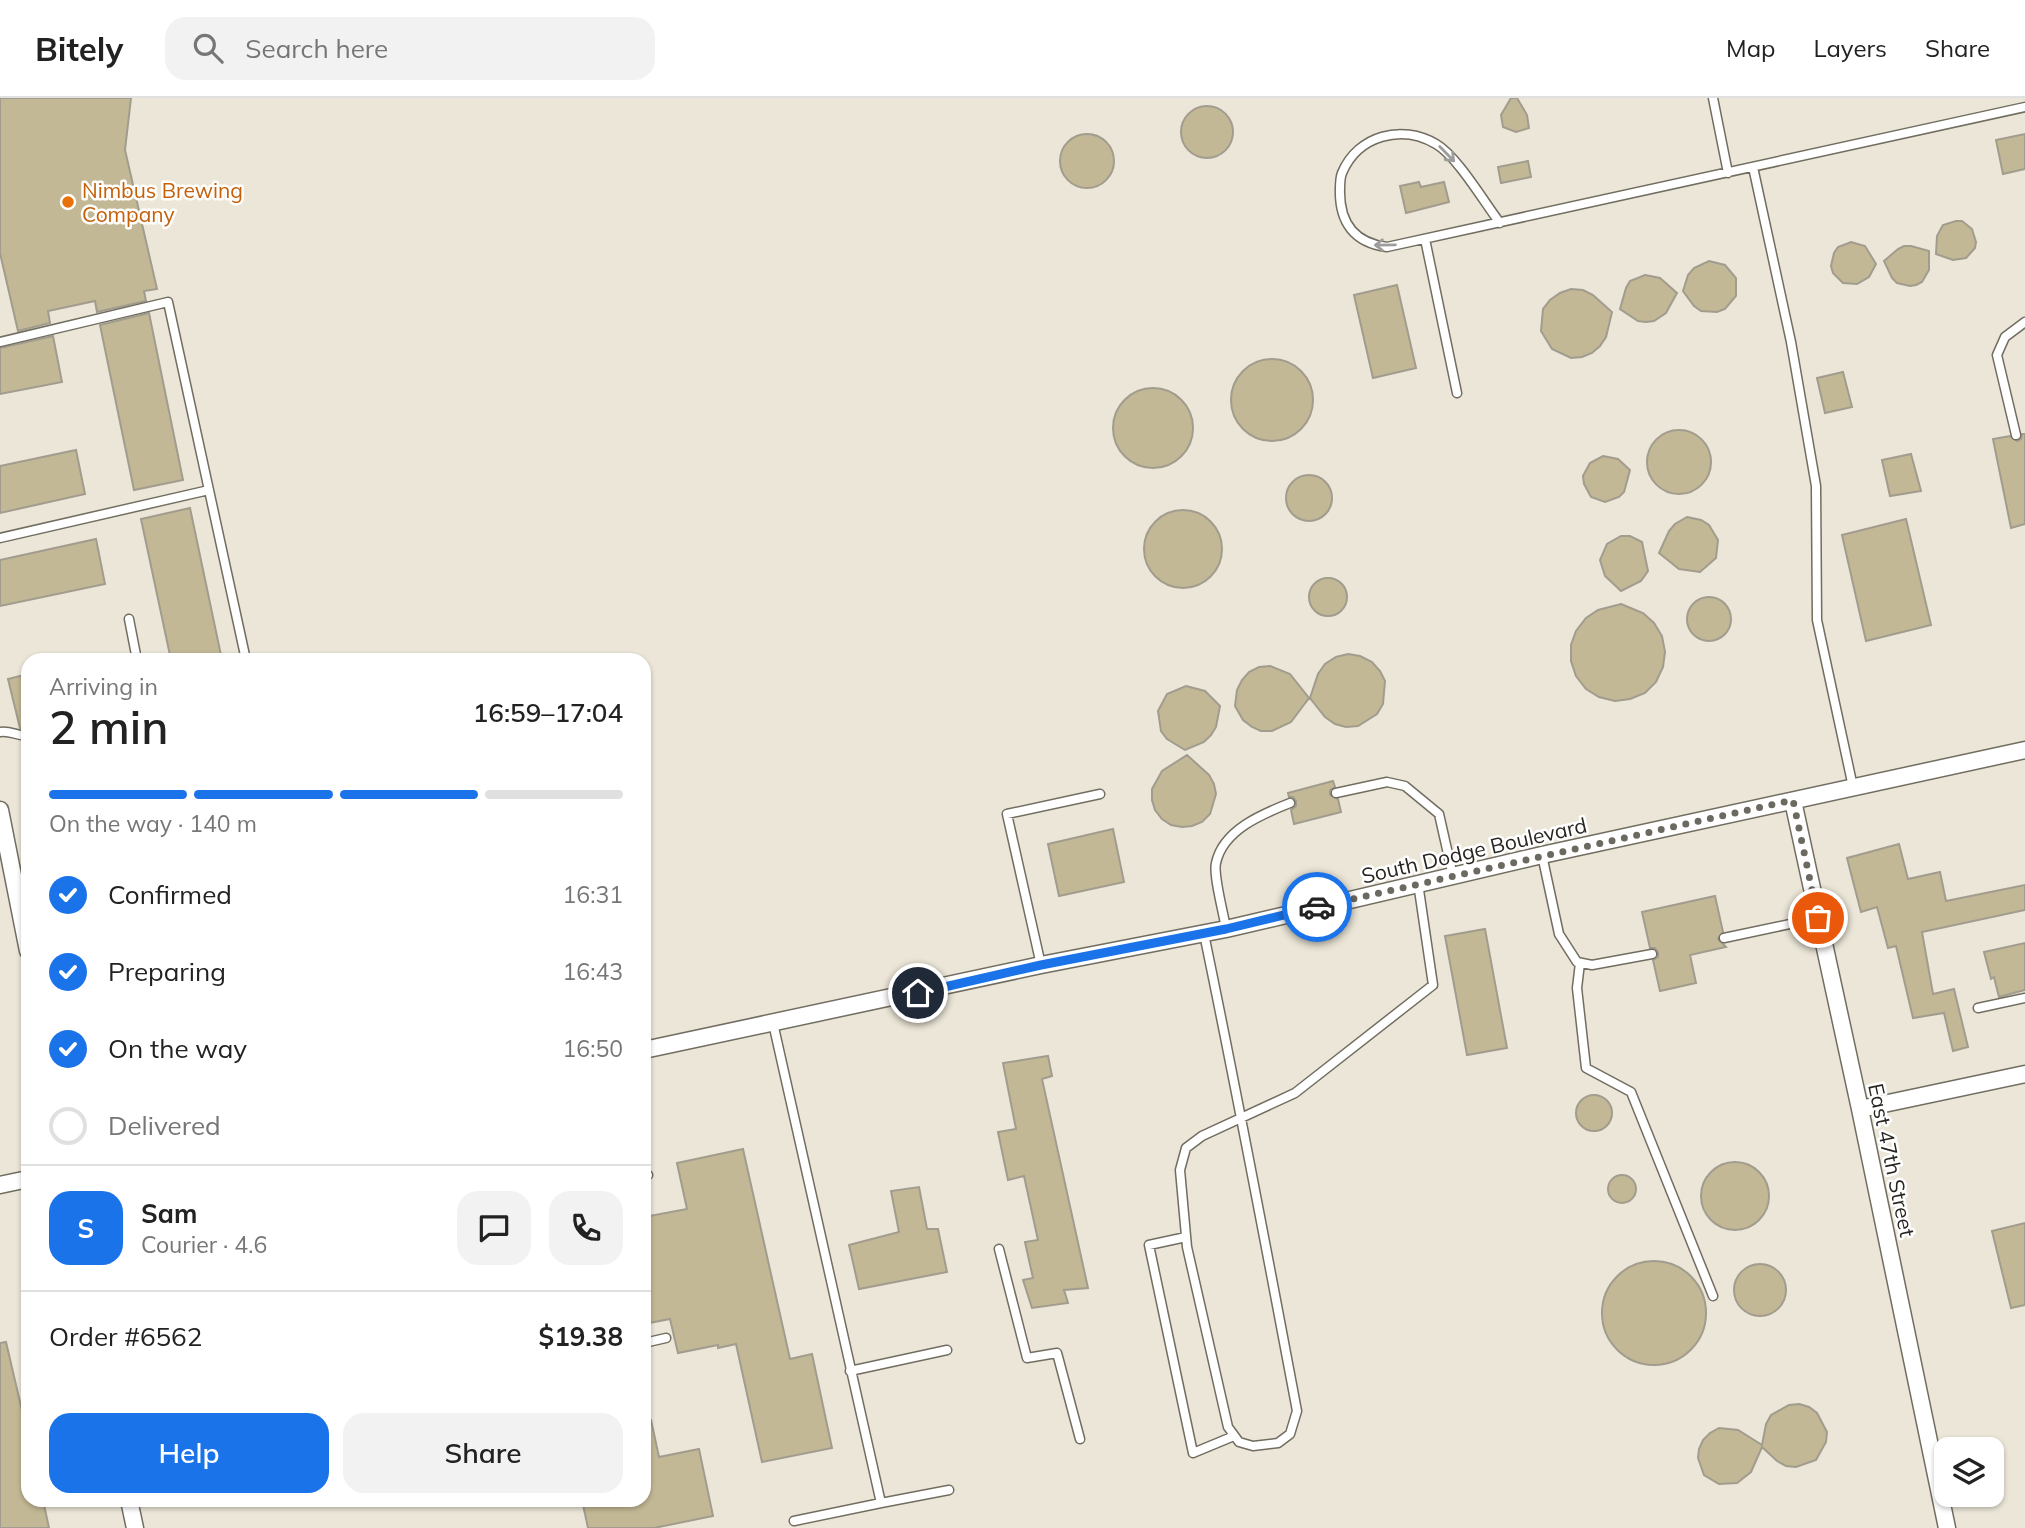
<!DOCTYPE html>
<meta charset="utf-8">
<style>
:root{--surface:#fff;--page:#f2f2f2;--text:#222;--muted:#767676;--line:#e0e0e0;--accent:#1a73e8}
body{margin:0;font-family:Mulish,sans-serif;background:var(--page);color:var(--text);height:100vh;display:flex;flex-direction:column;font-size:26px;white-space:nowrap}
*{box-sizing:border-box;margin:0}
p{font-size:23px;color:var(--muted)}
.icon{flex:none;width:38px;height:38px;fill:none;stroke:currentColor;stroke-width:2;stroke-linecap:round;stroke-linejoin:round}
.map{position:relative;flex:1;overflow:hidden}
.details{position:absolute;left:21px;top:555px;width:630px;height:854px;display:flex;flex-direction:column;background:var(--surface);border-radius:21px;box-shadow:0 2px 5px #0004}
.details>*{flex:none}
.controls{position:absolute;left:1934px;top:1339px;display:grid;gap:14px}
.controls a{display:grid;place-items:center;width:70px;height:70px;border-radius:14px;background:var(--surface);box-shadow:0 2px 5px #0004;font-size:35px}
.pin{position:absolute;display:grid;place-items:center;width:60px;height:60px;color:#fff;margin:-30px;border:4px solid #fff;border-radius:50%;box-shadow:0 2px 7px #0007}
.courier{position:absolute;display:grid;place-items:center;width:70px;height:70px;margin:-35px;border:5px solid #1a73e8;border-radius:50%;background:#fff;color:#222;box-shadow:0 2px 9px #0007}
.overview em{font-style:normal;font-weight:600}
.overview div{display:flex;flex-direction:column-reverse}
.overview{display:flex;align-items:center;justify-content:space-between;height:119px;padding:0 28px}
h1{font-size:46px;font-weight:600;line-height:52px}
.bar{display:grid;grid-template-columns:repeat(4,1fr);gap:10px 7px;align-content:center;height:84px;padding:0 28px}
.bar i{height:9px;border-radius:5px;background:var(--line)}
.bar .current{background:var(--accent)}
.bar p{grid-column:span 4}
.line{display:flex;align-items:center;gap:18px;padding:0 28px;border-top:2px solid var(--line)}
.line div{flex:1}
.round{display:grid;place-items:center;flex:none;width:74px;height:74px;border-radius:21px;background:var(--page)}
ol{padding:0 28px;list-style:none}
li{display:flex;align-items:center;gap:21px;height:77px}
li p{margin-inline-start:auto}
li .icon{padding:7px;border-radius:50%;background:var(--accent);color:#fff;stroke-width:4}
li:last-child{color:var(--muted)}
li i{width:38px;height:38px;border:4px solid var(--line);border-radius:50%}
.primary-button{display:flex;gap:14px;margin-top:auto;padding:14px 28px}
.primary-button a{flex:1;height:80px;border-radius:21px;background:var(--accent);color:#fff;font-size:28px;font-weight:600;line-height:80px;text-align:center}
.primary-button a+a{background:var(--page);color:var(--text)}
header{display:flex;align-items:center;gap:42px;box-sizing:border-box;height:98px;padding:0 35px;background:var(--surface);border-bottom:2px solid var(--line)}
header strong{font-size:33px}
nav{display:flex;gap:38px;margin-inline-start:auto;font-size:24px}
.search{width:490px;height:63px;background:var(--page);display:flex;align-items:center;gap:18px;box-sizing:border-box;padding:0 24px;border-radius:21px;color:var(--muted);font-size:26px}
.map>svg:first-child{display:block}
</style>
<header>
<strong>Bitely</strong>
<div class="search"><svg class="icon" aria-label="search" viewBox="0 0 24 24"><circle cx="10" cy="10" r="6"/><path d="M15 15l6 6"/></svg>Search here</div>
<nav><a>Map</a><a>Layers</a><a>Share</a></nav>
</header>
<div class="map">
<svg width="2025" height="1430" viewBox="0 0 2025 1430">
<rect width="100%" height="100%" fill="#ebe6d7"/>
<path fill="#c3b895" stroke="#a19c8e" stroke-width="2" d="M0 0H131L125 52 157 191 144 193 146 203 97 214 95 203 48 213 50 225 18 233 0 155Z
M1511 0H1517L1527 17 1529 30 1516 34 1503 29 1501 17Z
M1181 34a26 26 0 1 1 52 0a26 26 0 1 1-52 0Z
M1060 63a27 27 0 1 1 54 0a27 27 0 1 1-54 0Z
M2025 36V71L2003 76 1996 42Z
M1528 63 1531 79 1501 85 1498 69Z
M1419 84 1421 89 1444 84 1449 104 1406 115 1400 88Z
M1956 123H1962L1972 131 1976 144 1975 150 1966 160 1953 162 1936 156 1937 138 1943 127Z
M1851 144 1865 148 1876 166 1869 179 1857 186 1843 185 1833 175 1831 168 1834 155 1838 149Z
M1904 148H1911L1929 153V172L1922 184 1916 187 1910 188 1897 185 1892 180 1884 163 1898 151Z
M1709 163 1725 167 1736 180V198L1725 211 1717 214 1701 213 1694 208 1683 193 1688 177 1694 170Z
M1645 177 1660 180 1677 195 1666 215 1654 223 1646 224 1638 223 1620 211 1626 190 1630 183Z
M1397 187 1416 270 1373 280 1354 197Z
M1571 191 1583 192 1593 197 1612 214 1606 239 1600 248 1592 255 1582 259 1571 260 1552 251 1541 233 1543 211 1550 202 1560 195Z
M149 215 183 382 134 392 100 227Z
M53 238 62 284 0 296V250Z
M1231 302a41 41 0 1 1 82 0a41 41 0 1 1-82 0Z
M1843 274 1852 309 1825 315 1817 280Z
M1113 330a40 40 0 1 1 80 0a40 40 0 1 1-80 0Z
M1647 364a32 32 0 1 1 64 0a32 32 0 1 1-64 0Z
M2022 336H2025V426L2011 430 1993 341 2010 338 2017 343 2021 341Z
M76 352 85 396 0 415V368Z
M1911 356 1921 393 1890 398 1882 362Z
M1603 358 1618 361 1630 372 1624 394 1619 399 1605 404 1591 399 1584 386 1583 378 1590 365Z
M1286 400a23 23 0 1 1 46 0a23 23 0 1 1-46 0Z
M190 410 222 562H171L141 421Z
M1144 451a39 39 0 1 1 78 0a39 39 0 1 1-78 0Z
M1687 419 1701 422 1709 427 1718 442 1716 460 1700 474 1679 471 1659 455 1669 433 1675 426Z
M1906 421 1931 527 1866 543 1842 437Z
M1621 438H1630L1642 444 1648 473 1641 483 1621 493 1605 478 1600 462 1607 446Z
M96 441 105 486 0 508V462Z
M1309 499a19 19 0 1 1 38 0a19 19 0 1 1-38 0Z
M1687 521a22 22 0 1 1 44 0a22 22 0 1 1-44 0Z
M1621 506 1643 515 1654 525 1662 538 1665 554 1663 569 1656 584 1645 595 1630 601 1615 603 1599 599 1586 591 1576 578 1571 563V547L1576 533 1586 520 1598 512Z
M1348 556 1360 558 1372 564 1380 573 1385 583 1383 606 1377 616 1358 628 1346 629 1335 626 1325 619 1310 600 1318 576 1325 566 1336 559Z
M1270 568 1290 576 1309 600 1291 624 1272 633H1261L1252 629 1243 622 1235 608 1237 592 1242 582 1249 574 1259 569Z
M28 576V630L22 631 20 630 8 581Z
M1186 588 1205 593 1220 608 1216 629 1211 637 1204 644 1185 652 1167 641 1161 633 1158 613 1167 596Z
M1187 657 1209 677 1214 686 1216 696 1210 716 1202 724 1192 728 1182 729 1171 727 1162 721 1155 712 1152 702V691L1162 673Z
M1333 683 1335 689 1330 692V697L1338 701 1341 714 1294 726 1291 712 1296 708V703L1293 699H1289L1288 695Z
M1113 731 1124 784 1059 798 1048 746Z
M1899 746 1908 781 1940 774 1946 803 2025 787V812L1922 834 1933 896 1954 891 1968 949 1953 953 1944 915 1913 920 1896 848 1888 850 1877 809 1861 814 1847 760Z
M1715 798 1723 834 1718 841 1726 849 1690 857 1696 885 1660 893 1653 862 1658 859V854L1655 850H1650L1642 814Z
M1485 831 1507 950 1467 957 1445 838Z
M2025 845V892L1999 899 1994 879 1991 881 1984 854Z
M1048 958 1052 978 1042 981 1088 1190 1064 1192 1068 1205 1032 1210 1023 1182 1033 1180 1025 1144 1038 1142 1024 1078 1008 1082 998 1034 1016 1031 1003 965Z
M1576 1015a18 18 0 1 1 36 0a18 18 0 1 1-36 0Z
M743 1051 790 1261 812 1256 832 1350 762 1364 736 1246 718 1250V1247L678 1255 670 1221 644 1226V1119L687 1111 677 1065Z
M1701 1098a34 34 0 1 1 68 0a34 34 0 1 1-68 0Z
M1608 1091a14 14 0 1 1 28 0a14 14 0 1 1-28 0Z
M919 1089 927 1131H938L947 1174 859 1191 849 1147 899 1134 891 1093Z
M2025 1125V1207L2011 1210 1992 1133Z
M1602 1215a52 52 0 1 1 104 0a52 52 0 1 1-104 0Z
M1734 1192a26 26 0 1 1 52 0a26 26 0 1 1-52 0Z
M6 1244 28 1338V1402H43L49 1430H0V1245Z
M1799 1306 1809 1309 1817 1315 1827 1334 1826 1344 1816 1362 1796 1369 1786 1368 1777 1363 1762 1349 1751 1374 1737 1385 1719 1386 1704 1377 1698 1360 1699 1351 1703 1342 1710 1335 1719 1330 1738 1332 1762 1347 1766 1326 1771 1317 1789 1307Z
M651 1322 659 1359 699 1351 713 1418 654 1430H588L582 1402H644V1323Z"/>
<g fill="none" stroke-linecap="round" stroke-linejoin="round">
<g stroke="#716d60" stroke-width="11">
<path id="lane" d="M1713 0 1728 75
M1753 69 1791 244 1816 388 1817 522 1853 689
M1500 125C1484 104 1457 58 1436 46 1402 26 1358 37 1342 75 1340 80 1340 86 1340 91 1339 124 1354 145 1387 149L2025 9
M1425 141 1457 295
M0 244 168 204 246 562
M2016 337 1997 257 2005 239 2025 224
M0 440 209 392
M129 521 137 562
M0 634C11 632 18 639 28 637
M1336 695 1387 684 1405 688 1439 716 1453 778
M1542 757 1559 836 1577 864 1592 867 1652 856
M1226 831C1224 817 1213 777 1216 765 1223 732 1262 716 1290 705
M1204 836C1237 994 1267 1154 1297 1313L1290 1336 1278 1345 1253 1348 1239 1344 1228 1329 1187 1149 1180 1072 1186 1050 1202 1038 1295 995 1433 887 1418 785
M1724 840 1818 820
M1580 865 1577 890 1586 970 1631 994 1713 1198
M1041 867 1007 716 1100 696
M1978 910 2025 900
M773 925 881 1405 794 1423
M644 1078 648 1077
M1186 1139 1149 1147 1193 1355 1234 1338
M999 1151 1027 1260 1057 1255 1080 1341
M644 1245 666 1240
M850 1273 947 1252
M881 1405 949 1392"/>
</g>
<g stroke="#716d60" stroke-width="19">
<path id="street" d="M1793 703 1860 1011 1947 1430
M0 712 28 853
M644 952 1041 867 1226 831 1542 757 2025 652
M1860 1011 2025 976
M0 1087 28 1081
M129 1402 135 1430"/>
</g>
<use href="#lane" stroke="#fff" stroke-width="8"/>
<use href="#street" stroke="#fff" stroke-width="16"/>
</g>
<defs><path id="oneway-shaft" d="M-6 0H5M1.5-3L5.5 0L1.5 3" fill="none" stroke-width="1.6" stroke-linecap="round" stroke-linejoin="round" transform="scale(1.75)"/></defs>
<g stroke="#9e9d9b">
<use href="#oneway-shaft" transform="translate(1447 56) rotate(46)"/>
<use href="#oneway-shaft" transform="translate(1385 147) rotate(179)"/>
</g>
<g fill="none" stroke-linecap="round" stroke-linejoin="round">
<path stroke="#6c6960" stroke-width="7" stroke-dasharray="0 12.6" d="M1317 809 1793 702 1818 820"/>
<path stroke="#1a73e8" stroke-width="9" d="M918 895 1041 867 1226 831 1317 809"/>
</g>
<circle fill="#e8710a" stroke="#fff" stroke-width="2.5" cx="68" cy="104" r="7"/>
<g text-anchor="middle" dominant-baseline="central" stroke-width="5" stroke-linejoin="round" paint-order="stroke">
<g font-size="21" fill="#c56008" stroke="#fff" text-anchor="start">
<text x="82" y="92">Nimbus Brewing<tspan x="82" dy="24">Company</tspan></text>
</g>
<g font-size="21" fill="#272520" stroke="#fff">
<text transform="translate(1474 752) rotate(-13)">South Dodge Boulevard</text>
<text transform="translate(1892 1062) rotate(78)">East 47th Street</text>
</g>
</g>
</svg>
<div class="controls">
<a><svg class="icon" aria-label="layers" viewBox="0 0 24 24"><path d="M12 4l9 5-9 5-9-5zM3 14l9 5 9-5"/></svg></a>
</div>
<div class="pin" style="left:1818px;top:820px;background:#ea580c"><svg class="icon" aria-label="bag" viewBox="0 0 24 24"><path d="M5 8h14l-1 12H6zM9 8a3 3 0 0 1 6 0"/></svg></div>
<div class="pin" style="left:918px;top:895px;background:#1f2937"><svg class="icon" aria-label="home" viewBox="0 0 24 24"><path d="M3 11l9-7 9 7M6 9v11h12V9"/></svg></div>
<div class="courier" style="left:1317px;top:809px"><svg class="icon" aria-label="car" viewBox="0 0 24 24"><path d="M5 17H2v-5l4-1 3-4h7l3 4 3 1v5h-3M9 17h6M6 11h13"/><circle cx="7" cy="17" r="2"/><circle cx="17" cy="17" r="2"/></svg></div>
<section class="details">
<div class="overview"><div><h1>2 min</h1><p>Arriving in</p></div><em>16:59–17:04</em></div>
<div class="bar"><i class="current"></i><i class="current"></i><i class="current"></i><i></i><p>On the way · 140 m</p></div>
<ol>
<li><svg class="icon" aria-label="check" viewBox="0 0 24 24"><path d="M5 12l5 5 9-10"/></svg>Confirmed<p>16:31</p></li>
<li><svg class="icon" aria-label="check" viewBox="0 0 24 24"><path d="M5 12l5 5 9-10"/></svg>Preparing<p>16:43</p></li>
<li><svg class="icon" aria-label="check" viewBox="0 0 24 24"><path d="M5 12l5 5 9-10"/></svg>On the way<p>16:50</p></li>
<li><i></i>Delivered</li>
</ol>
<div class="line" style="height:126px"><b class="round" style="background:var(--accent);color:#fff">S</b><div><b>Sam</b><p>Courier · 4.6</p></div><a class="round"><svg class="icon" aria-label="chat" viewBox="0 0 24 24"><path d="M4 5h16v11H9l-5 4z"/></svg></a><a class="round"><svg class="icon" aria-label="phone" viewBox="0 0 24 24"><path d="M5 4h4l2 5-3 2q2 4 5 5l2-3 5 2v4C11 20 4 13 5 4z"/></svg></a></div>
<div class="line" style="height:91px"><div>Order #6562</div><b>$19.38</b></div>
<div class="primary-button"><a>Help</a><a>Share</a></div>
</section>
</div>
